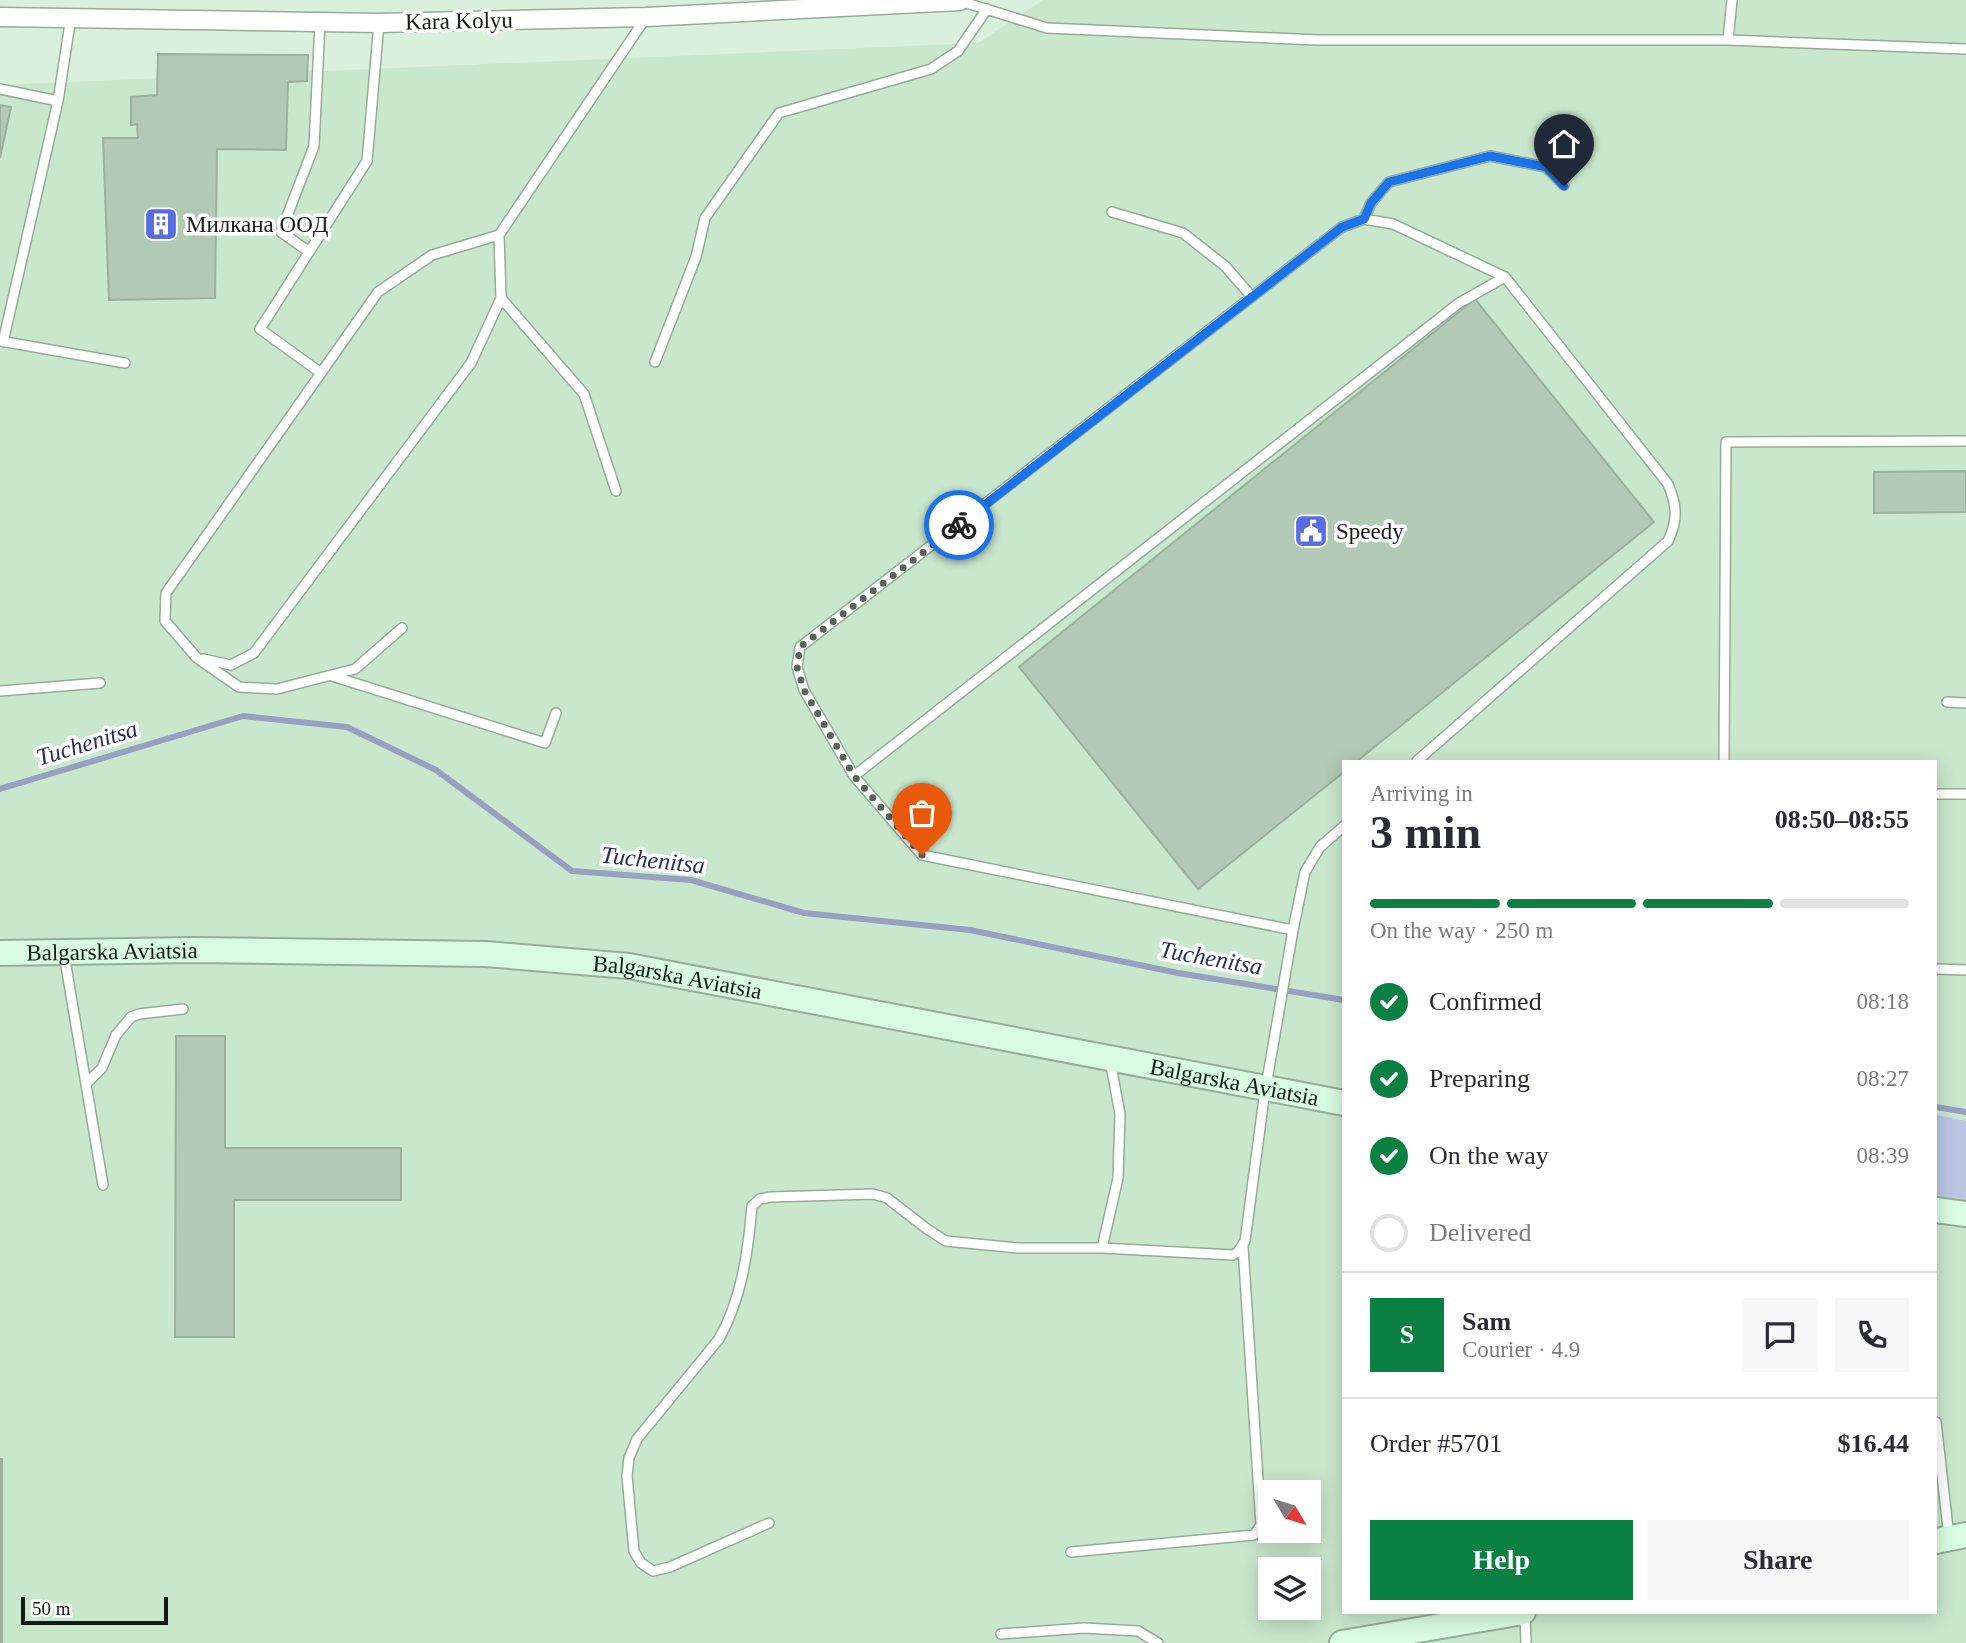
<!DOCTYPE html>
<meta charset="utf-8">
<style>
:root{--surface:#fff;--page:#f7f7f7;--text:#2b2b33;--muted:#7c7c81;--line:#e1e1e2;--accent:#0b8043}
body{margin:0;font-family:Georgia,serif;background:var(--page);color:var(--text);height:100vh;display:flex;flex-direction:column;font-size:26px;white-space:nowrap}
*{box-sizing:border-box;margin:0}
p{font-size:23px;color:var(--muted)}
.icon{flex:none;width:38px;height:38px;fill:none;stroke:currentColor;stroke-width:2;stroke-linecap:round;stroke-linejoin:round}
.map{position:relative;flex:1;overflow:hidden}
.panel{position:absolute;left:1342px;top:760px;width:595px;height:854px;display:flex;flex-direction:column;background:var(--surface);border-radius:0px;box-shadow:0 4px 18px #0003}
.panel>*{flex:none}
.needle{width:46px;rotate:128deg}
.buttons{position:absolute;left:1258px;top:1480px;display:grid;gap:14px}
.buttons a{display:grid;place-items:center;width:63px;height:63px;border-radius:0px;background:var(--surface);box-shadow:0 4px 18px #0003;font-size:35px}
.scale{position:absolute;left:21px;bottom:18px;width:147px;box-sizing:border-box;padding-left:7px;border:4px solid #121b14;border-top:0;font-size:19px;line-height:24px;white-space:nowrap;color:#121b14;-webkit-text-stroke:5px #fff;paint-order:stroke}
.pin{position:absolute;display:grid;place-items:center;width:60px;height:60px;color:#fff;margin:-72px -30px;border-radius:50% 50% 50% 0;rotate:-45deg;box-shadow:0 0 7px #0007}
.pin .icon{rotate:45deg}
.courier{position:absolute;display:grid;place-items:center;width:70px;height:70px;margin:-35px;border:5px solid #1a73e8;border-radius:50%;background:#fff;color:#222;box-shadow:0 2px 9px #0007}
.summary em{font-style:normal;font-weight:700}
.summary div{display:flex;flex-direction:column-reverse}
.summary{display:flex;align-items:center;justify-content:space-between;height:119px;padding:0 28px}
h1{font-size:46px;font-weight:700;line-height:52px}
.bar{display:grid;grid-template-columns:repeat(4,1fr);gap:10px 7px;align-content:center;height:84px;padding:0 28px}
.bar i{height:9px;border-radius:5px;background:var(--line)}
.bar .current{background:var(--accent)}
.bar p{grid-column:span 4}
.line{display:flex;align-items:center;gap:18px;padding:0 28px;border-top:2px solid var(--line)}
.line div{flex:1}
.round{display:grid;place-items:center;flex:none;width:74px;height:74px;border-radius:0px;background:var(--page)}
ol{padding:0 28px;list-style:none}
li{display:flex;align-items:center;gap:21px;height:77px}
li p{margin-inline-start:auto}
li .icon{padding:7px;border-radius:50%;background:var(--accent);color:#fff;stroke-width:4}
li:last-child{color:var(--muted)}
li i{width:38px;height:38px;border:4px solid var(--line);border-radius:50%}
.primary-button{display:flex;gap:14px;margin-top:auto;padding:14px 28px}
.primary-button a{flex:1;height:80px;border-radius:0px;background:var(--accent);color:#fff;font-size:28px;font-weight:700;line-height:80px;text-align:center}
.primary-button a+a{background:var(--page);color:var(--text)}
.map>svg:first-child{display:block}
</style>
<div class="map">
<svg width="1966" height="1643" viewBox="0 0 1966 1643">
<rect width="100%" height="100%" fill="#d9f1dc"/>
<path fill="#c9e7cd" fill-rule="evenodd" d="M1043 0H1966V1643H0V85L978 43ZM1344 761H1936V1612H1344ZM1270 1493H1309V1531H1270ZM1270 1570H1309V1608H1270Z"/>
<path fill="#bbc4e1" d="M1936 1115 1966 1121V1200L1936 1195Z"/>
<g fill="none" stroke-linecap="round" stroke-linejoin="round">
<path stroke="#96a1c2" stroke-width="6" d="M0 789 243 716 347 727 436 770 572 871 691 880 804 913 970 930 1178 973 1344 1000
M1936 1107 1966 1112"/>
</g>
<path fill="#b1c9b5" stroke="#9ab19e" stroke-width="2" d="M158 54 308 55 307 81 288 82 286 150 217 149 215 298 109 300 103 138H138L137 124 131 125V97L157 95Z
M0 105 11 107 0 158Z
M1475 299 1654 522 1357 761H1344V772L1198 889 1019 667Z
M1966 471V512L1874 513V472Z
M176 1036H225V1148H401V1200H234V1337H175Z
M0 1459H2V1643H0Z"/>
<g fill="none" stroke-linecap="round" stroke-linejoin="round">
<g stroke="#95ac98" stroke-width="12">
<path id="lane" d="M960 1 1047 28 1318 40H1728L1966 49
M1728 40 1732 0
M0 89 58 101
M1112 212 1183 233 1225 266 1252 297
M1364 219 1371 203 1389 182 1490 156 1546 167 1564 185
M308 251 281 232 314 146 320 22
M501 298 584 394 616 491
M0 341 125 363
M3 342 58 101 71 17
M655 362 696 257 705 218 779 113 931 69 958 51 987 9
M321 373 260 329 367 161 379 23
M402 628 355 669 277 689 239 687 197 658 165 621 166 593 378 292 432 255 499 235 645 19
M203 659 231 665 254 653 471 363 501 298 499 235
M332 676 545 743 556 713
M0 691 100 683
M1947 702 1966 703
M1724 761 1726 442 1966 441
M854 776 1459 303 1505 277
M1936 794H1966
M1293 930 922 855 854 776 804 690 797 667 800 647 1342 227 1364 219 1393 224 1505 277 1668 484C1677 505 1678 521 1668 541L1417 761
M64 954 103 1185
M1936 969 1966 970
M86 1084 102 1068 116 1035 131 1017 139 1014 183 1009
M1102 1248 1118 1178 1120 1114 1110 1060
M1936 1422 1949 1537
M769 1523 670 1567 653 1571 641 1563 634 1551 627 1476 629 1458 637 1439 719 1339C742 1298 748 1252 752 1206L760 1199 771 1197 873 1194 887 1198 927 1229 946 1241 1018 1248H1102L1233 1255 1238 1252 1245 1241 1264 1098 1293 930 1305 872 1320 847 1344 826
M1071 1552 1254 1535 1261 1525 1243 1247
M1525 1613 1526 1643
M1001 1634 1084 1628 1138 1631 1158 1643"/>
</g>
<g stroke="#95ac98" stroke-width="21">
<path id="street" d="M0 17 379 23 646 17 960 1"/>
</g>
<g stroke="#95ac98" stroke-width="28">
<g id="secondary">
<path id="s1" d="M0 953 192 950 486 954 629 966 1344 1103"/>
<path d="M1936 1210 1966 1214"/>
<path d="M1936 1541 1966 1535"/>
<path d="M1342 1643 1523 1612"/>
</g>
</g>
<use href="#lane" stroke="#fff" stroke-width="9"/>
<use href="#street" stroke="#fff" stroke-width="18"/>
<use href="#secondary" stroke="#d9fbe1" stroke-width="24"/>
</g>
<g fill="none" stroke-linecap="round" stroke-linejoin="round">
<path stroke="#58665a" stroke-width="7" stroke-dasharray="0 12.6" d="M922 855 854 776 804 690 797 667 800 647 959 525"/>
<path stroke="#1a73e8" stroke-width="9" d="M959 525 1342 227 1364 219 1371 203 1389 182 1490 156 1546 167 1564 186"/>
</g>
<defs>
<g id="building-square" transform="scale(1.75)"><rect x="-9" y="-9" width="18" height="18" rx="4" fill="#586ce3" stroke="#fff"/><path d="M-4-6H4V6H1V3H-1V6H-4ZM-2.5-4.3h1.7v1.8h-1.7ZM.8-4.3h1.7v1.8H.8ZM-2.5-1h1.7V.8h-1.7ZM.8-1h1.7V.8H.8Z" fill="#fff"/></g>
<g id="civic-square" transform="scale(1.75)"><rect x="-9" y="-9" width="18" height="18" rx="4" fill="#586ce3" stroke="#fff"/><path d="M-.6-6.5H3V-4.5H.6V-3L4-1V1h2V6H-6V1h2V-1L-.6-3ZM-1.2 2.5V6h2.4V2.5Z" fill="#fff"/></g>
</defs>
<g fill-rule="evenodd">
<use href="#building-square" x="161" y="224"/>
<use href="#civic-square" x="1311" y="531"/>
</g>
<g text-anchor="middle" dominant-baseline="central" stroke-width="7" stroke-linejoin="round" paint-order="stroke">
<g font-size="23" fill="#121b14" stroke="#fff">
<text transform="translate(459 21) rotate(-1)">Kara Kolyu</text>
<text stroke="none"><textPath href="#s1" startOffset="112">Balgarska Aviatsia</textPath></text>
<text stroke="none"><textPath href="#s1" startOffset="679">Balgarska Aviatsia</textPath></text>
<text stroke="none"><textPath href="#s1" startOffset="1246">Balgarska Aviatsia</textPath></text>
</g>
<g font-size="23" fill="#121b14" stroke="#fff" text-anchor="start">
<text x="186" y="224">Милкана OOД</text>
<text x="1336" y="531">Speedy</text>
</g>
<g font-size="24" font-style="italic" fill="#252f5c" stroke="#fff">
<text transform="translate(87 743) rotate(-17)">Tuchenitsa</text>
<text transform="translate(653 860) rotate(6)">Tuchenitsa</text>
<text transform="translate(1211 958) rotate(10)">Tuchenitsa</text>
</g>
</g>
</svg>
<div class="buttons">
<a><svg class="needle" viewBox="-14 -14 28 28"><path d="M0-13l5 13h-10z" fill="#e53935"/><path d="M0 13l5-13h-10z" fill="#7c7c81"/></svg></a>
<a><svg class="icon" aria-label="layers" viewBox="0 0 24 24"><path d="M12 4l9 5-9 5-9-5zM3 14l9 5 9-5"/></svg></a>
</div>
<div class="scale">50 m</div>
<div class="pin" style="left:922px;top:855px;background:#ea580c"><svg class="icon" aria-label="bag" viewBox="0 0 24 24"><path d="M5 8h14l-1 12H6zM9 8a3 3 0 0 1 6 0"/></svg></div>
<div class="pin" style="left:1564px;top:186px;background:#1f2937"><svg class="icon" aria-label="home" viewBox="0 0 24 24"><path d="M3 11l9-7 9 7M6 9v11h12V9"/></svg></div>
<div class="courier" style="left:959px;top:525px"><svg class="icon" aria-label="bike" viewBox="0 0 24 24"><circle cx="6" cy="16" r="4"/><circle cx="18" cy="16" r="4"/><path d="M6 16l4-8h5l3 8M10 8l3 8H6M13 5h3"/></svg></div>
<section class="panel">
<div class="summary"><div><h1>3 min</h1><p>Arriving in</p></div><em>08:50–08:55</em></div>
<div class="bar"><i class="current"></i><i class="current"></i><i class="current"></i><i></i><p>On the way · 250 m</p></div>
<ol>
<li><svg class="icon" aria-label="check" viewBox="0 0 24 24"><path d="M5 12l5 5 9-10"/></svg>Confirmed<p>08:18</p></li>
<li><svg class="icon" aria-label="check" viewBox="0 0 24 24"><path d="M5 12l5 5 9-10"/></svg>Preparing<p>08:27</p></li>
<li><svg class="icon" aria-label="check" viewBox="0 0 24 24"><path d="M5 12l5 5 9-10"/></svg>On the way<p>08:39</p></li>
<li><i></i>Delivered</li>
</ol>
<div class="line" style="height:126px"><b class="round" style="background:var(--accent);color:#fff">S</b><div><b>Sam</b><p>Courier · 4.9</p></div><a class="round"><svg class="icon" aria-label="chat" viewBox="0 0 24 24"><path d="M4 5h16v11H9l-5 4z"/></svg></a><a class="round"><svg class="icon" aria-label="phone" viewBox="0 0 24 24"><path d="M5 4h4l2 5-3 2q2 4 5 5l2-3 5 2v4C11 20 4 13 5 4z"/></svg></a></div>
<div class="line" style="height:91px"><div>Order #5701</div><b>$16.44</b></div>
<div class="primary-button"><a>Help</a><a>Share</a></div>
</section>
</div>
